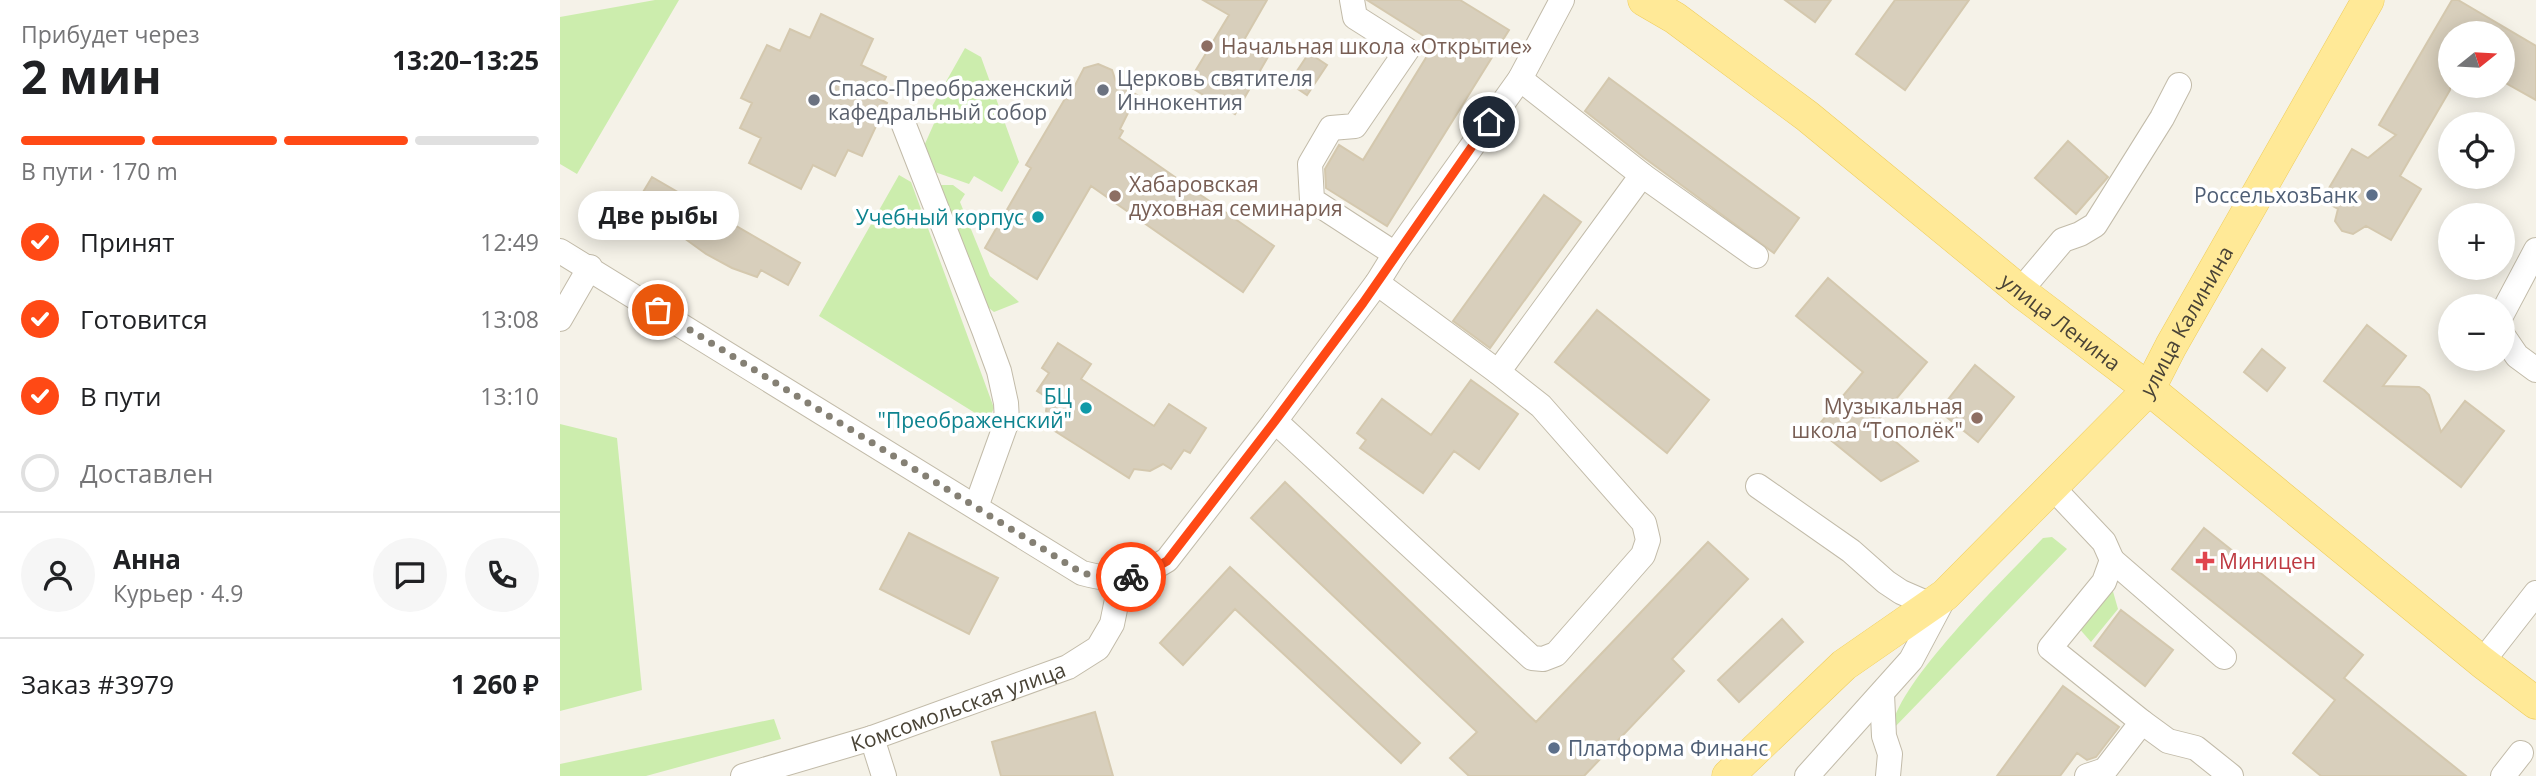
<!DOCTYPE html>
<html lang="ru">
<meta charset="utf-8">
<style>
:root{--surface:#fff;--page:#f6f6f6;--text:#202124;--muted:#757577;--line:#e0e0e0;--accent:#ff4915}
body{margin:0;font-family:"Open Sans",sans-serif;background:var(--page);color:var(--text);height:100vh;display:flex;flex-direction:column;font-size:26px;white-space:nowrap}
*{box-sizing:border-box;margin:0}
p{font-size:23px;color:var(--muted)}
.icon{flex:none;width:38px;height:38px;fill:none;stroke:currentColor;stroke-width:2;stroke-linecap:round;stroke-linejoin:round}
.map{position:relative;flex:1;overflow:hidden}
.side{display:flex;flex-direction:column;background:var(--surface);width:560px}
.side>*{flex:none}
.needle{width:46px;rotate:72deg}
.fabs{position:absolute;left:1878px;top:21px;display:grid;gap:14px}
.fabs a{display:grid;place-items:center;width:77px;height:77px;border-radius:50%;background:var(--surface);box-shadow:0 4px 18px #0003;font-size:35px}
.pin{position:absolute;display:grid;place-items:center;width:60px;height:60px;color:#fff;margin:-30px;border:4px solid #fff;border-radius:50%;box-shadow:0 2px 7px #0007}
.courier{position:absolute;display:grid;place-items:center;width:70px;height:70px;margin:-35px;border:5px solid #ff4915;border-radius:50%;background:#fff;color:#222;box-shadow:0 2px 9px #0007}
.bubble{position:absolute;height:49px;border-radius:24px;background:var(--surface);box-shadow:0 4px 18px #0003;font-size:23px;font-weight:700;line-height:49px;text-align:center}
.overview em{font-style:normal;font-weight:700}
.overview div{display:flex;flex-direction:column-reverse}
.overview{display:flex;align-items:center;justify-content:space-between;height:119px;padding:0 21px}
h1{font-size:46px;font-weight:700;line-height:52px}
.bar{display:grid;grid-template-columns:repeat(4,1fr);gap:10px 7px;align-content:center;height:84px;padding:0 21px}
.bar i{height:9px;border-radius:5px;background:var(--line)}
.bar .selected{background:var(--accent)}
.bar p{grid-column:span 4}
.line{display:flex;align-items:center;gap:18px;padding:0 21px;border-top:2px solid var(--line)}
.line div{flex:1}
.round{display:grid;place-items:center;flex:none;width:74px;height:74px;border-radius:37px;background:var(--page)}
ol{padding:0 21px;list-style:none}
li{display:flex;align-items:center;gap:21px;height:77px}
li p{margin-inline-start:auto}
li .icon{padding:7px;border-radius:50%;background:var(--accent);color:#fff;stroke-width:4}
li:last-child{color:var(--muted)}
li i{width:38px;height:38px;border:4px solid var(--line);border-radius:50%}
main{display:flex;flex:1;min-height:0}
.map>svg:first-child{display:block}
</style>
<main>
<section class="side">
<div class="overview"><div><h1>2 мин</h1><p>Прибудет через</p></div><em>13:20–13:25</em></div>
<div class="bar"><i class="selected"></i><i class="selected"></i><i class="selected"></i><i></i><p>В пути · 170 m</p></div>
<ol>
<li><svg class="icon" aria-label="check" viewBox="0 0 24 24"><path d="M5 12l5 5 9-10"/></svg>Принят<p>12:49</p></li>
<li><svg class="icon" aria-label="check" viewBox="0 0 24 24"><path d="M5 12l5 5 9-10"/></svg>Готовится<p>13:08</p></li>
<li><svg class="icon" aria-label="check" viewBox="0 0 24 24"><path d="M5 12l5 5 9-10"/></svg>В пути<p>13:10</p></li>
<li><i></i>Доставлен</li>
</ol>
<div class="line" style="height:126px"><a class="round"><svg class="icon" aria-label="person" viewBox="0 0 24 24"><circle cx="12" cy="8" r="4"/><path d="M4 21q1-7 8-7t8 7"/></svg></a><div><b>Анна</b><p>Курьер · 4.9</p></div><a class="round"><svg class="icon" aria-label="chat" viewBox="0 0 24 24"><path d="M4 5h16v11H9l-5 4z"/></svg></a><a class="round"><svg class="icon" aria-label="phone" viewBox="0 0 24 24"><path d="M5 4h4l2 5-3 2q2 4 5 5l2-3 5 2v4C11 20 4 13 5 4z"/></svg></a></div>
<div class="line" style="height:91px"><div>Заказ #3979</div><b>1 260 ₽</b></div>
</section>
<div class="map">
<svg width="1976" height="776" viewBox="0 0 1976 776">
<rect width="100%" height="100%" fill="#f5f2e8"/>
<path fill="#ccedad" d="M95 0H119L17 174 0 164V17Z
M405 48 421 57 459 162 442 192 414 176 409 184 372 171 364 146 376 119 370 110Z
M339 175 351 182 434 408 428 421 259 316Z
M377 185H393L405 194 400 202 430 276 459 302 434 312 425 305Z
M0 424 57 438 82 690 0 711Z
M1492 537 1507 549 1332 730C1333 686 1450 573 1483 538Z
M1552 588 1558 609 1531 642 1517 626Z
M214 719 221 739 86 776H0V764Z"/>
<path fill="#d8cfbc" stroke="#d4c8ae" stroke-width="2" d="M643 0H707L684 40 709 55 675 114 627 85 669 15Z
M807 0H900L949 30 827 226 766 188 765 169 779 145 803 160 875 43Z
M1225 0H1271L1255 22Z
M1335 0H1409L1345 90 1296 54Z
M1892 0H1898L1976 46V100L1942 81V33H1890V90L1840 176 1861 189 1831 240 1806 226 1793 234 1782 231 1775 221 1778 209 1762 200 1792 149 1808 158 1836 135 1819 125Z
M261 14 313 39 301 65 326 77 316 97 327 103 302 156 288 150 275 176 253 165 241 189 189 163 201 138 180 128 192 103 181 98 207 45 220 51 230 29 250 38Z
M749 53 767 65 747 95 729 83Z
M538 64 552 70 557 85 577 95 560 129 563 131 559 138 714 246 683 292 531 186 477 279 425 248 471 168 466 165 506 97 508 99 524 68Z
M1049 78 1239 218 1214 253 1083 157 1025 111Z
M1508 141 1548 177 1516 214 1475 178Z
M92 177 240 263 228 285 201 270 197 277 172 268 146 254 102 222 106 215 79 199Z
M984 195 1021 222 930 348 893 321Z
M1268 278 1367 362 1315 424 1358 461 1321 481 1256 428 1303 372 1236 316Z
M1037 310 1149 400 1107 453 995 362Z
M1807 325 1846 356 1823 386 1859 387 1864 390 1869 395 1881 432 1905 401 1944 431 1901 487 1764 381Z
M498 343 531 364 521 379 594 426 609 404 646 428 630 453 624 450 611 469 603 464 590 471 574 469 569 478 490 428 493 423 486 411 488 398 477 391 489 373 482 368Z
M1702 349 1725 368 1707 391 1684 372Z
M1415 365 1454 397 1418 442 1379 411Z
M911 380 958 414 919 469 894 451 863 493 800 448 806 440 797 433 822 399 871 435Z
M725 482 976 722 1148 542 1188 579 1112 659 1124 671 1024 776H909L890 758 917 732 691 518Z
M1644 528 1803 655 1784 678 1906 776H1761L1733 753 1775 700 1612 569Z
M349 533 438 578 409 634 320 589Z
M670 567 860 743 841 763 675 609 623 665 600 643Z
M1561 610 1613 650 1585 686 1534 646Z
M1222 619 1243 642 1179 702 1158 680Z
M1503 686 1559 727 1536 757 1527 760 1517 753 1500 776H1437Z
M535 712 553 776H441L432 742Z"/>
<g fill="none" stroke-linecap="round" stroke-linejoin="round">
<g stroke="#c2bba9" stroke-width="26">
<g id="minor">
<path d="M792 0 795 17 847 50 795 126 771 128 750 164 752 200 835 254"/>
<path d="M342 120 424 330 439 371 446 403 447 421 416 507"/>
<path d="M1082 175 1196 256"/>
<path d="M0 251 522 573C562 583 572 581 607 560L715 421 817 283 835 254 960 79 1002 0"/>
<path d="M1460 291 1503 240 1520 234 1535 225 1602 118 1619 85"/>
<path d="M1942 314 1976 250"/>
<path d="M0 319 30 267"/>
<path d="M1942 334 1957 356 1976 370"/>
<path d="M938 372 1082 175 960 79"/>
<path d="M715 421 972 658 983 659 996 654 1083 555 1088 540 1084 523 981 406 938 372 817 283"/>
<path d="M1198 486 1291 551 1326 582 1341 592 1371 605"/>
<path d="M1493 488 1544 542 1552 560 1544 582 1490 648 1582 722 1545 770 1527 776"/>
<path d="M1552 560 1664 657"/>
<path d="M1922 662 1976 593"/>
<path d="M1322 694 1324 736 1330 754 1328 776"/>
<path d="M1582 722 1608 741 1636 748 1671 776"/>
<path d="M312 738 324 776"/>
<path id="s1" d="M183 776 312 738 508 667 538 648 552 624 561 580"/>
<path d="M1247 776 1351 660 1385 596"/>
<path d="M1943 776 1961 753"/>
</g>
</g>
<g stroke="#efcd5c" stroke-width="33">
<g id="major">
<path id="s2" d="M1084 0 1115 18 1247 116 1460 291 1589 389 1922 662 1976 703"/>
<path id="s3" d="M1168 776 1284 665 1385 595 1589 389 1611 346 1808 0"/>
</g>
</g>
<use href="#minor" stroke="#fff" stroke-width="24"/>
<use href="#major" stroke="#ffe997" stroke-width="32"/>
</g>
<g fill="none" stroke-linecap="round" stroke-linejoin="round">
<path stroke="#858074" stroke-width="7" stroke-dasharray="0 12.6" d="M98 310 522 573 561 580 571 577"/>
<path stroke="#ff4915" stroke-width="9" d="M571 577 584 574 607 561 715 421 803 303 929 122"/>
</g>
<g fill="#8d6e63" stroke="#fff" stroke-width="2.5">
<circle cx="647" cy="46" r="7"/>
<circle cx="555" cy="196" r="7"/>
<circle cx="1417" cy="418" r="7"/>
</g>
<g fill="#6b7280" stroke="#fff" stroke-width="2.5">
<circle cx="543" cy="90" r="7"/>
<circle cx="254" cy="100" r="7"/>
</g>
<g fill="#5c6f8a" stroke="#fff" stroke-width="2.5">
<circle cx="1812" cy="195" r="7"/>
<circle cx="994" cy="748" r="7"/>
</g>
<g fill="#0f9aa8" stroke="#fff" stroke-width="2.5">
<circle cx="478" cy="217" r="7"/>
<circle cx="526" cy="408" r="7"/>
</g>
<path fill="#e0444e" stroke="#fff" stroke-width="2.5" d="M1641.5 550.5h7v7h7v7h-7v7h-7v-7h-7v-7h7z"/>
<g text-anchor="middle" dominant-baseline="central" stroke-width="7" stroke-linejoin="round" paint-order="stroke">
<g font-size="21" fill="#785e54" stroke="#fff" text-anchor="start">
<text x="661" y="46">Начальная школа «Открытие»</text>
<text x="569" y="184">Хабаровская<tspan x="569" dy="24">духовная семинария</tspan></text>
<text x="1403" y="406" text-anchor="end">Музыкальная<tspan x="1403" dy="24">школа “Тополёк"</tspan></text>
</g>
<g font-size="21" fill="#5b616d" stroke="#fff" text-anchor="start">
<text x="557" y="78">Церковь святителя<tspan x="557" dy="24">Иннокентия</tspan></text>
<text x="268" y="88">Спасо-Преображенский<tspan x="268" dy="24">кафедральный собор</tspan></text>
</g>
<g font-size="21" fill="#4e5e75" stroke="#fff" text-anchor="end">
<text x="1798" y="195">РоссельхозБанк</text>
<text x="1008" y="748" text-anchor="start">Платформа Финанс</text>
</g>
<g font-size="21" fill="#0d838f" stroke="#fff" text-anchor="end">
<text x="464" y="217">Учебный корпус</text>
<text x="512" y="396">БЦ<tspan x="512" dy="24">"Преображенский"</tspan></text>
</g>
<g font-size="21" fill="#494336" stroke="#fff">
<text stroke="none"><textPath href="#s3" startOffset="651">улица Калинина</textPath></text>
<text stroke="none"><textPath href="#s2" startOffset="527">улица Ленина</textPath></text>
<text stroke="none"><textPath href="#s1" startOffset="226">Комсомольская улица</textPath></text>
</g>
<g font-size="21" fill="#be3a42" stroke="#fff" text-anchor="start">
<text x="1659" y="561">Миницен</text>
</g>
</g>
</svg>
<div class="fabs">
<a><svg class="needle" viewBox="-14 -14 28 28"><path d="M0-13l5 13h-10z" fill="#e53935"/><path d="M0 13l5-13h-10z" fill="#757577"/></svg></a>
<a><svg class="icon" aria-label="locate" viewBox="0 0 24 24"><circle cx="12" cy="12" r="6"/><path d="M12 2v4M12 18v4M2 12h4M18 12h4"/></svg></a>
<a>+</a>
<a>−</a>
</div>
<div class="pin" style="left:98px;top:310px;background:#ea580c"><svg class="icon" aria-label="bag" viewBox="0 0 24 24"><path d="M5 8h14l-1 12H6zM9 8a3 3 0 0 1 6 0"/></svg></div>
<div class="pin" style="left:929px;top:122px;background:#1f2937"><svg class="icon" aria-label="home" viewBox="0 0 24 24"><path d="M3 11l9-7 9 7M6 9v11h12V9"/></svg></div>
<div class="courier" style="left:571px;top:577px"><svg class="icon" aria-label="bike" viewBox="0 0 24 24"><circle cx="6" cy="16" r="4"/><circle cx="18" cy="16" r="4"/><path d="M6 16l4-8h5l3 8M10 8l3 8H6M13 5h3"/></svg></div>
<div class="bubble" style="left:18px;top:191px;width:161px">Две рыбы</div>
</div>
</main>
